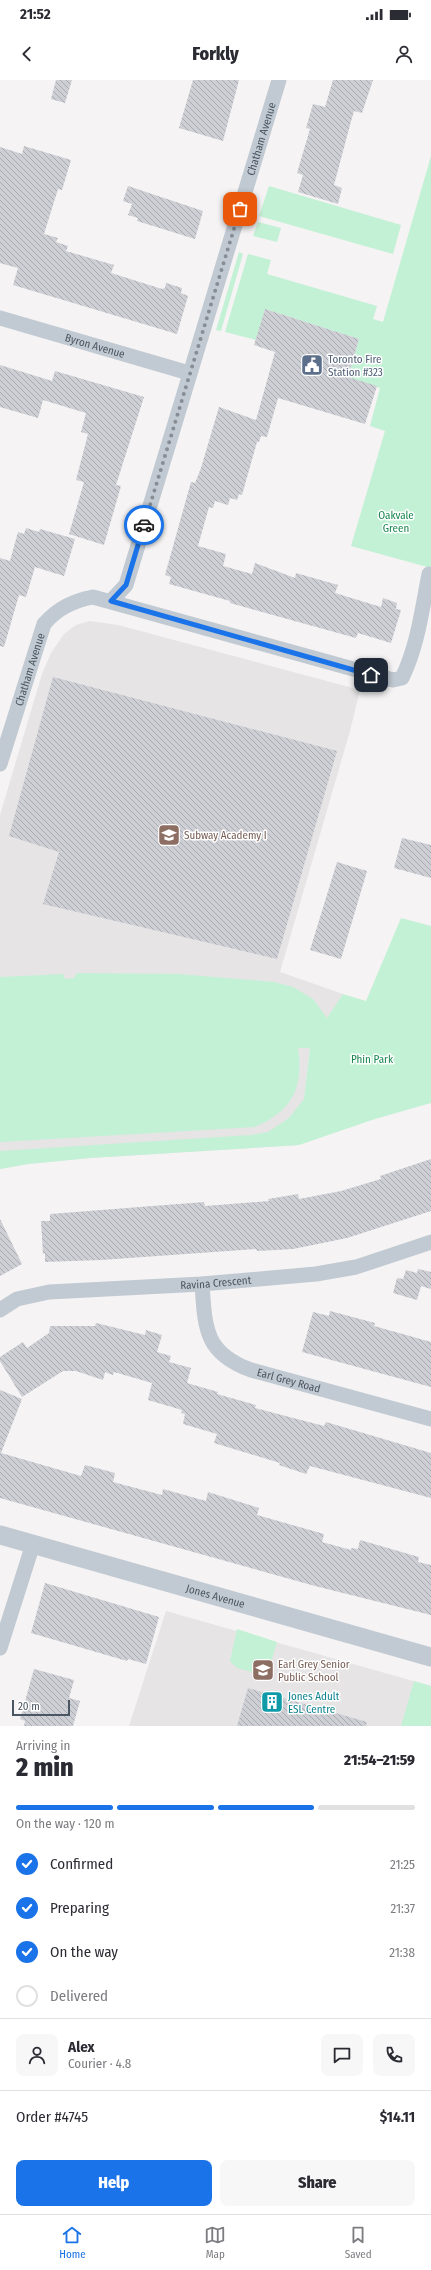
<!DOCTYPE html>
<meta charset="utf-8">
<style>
:root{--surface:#fff;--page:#f7f7f7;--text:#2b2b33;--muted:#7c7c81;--line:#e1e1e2;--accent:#1a73e8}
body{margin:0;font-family:"Fira Sans Condensed",sans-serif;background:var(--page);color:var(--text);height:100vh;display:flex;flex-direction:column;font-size:15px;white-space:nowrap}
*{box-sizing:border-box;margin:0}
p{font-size:13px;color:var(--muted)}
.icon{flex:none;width:22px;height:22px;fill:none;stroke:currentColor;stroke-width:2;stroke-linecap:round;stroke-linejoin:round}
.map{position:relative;height:1646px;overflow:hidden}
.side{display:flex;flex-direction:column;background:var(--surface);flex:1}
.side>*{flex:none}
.scale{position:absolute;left:12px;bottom:10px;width:58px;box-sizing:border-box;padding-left:4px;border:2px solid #4a5661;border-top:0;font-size:11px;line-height:14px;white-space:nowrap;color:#4a5661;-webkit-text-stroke:3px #fff;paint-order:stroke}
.pin{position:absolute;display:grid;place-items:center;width:34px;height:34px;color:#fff;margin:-17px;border-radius:8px;box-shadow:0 2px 6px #0006}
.courier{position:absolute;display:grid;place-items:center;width:40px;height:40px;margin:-20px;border:3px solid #1a73e8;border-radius:50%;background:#fff;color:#222;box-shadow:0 1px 5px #0007}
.summary em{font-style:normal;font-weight:800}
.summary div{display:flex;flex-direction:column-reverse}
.summary{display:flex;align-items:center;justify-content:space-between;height:68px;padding:0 16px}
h1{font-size:26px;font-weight:800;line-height:30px}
.bar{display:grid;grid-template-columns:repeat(4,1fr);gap:6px 4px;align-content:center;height:48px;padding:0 16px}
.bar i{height:5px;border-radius:3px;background:var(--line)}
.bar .active{background:var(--accent)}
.bar p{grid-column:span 4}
.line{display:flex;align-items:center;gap:10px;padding:0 16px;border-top:1px solid var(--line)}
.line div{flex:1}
.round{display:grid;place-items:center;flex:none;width:42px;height:42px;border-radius:8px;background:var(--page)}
ol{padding:0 16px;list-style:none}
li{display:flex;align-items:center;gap:12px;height:44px}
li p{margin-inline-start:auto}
li .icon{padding:4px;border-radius:50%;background:var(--accent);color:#fff;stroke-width:4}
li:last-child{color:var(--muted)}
li i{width:22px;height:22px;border:2px solid var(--line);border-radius:50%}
.button{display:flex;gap:8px;margin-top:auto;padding:8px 16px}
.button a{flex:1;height:46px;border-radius:8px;background:var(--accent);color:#fff;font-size:16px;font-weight:800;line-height:46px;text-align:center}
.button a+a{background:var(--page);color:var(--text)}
.status{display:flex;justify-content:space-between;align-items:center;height:28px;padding:0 20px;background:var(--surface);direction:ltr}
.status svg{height:11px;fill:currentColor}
header{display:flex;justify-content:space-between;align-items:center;height:52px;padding:0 16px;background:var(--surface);font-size:18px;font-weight:800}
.dock{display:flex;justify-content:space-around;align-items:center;height:56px;border-top:1px solid var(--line);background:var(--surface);font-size:11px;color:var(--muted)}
.dock a{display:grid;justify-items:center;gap:2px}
.dock .active{color:var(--accent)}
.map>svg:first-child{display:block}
</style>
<div class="status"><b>21:52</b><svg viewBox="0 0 49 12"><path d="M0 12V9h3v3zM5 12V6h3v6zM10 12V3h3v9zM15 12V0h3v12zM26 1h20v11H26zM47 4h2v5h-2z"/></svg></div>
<header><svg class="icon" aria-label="back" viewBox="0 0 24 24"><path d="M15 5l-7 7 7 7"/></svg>Forkly<svg class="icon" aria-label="person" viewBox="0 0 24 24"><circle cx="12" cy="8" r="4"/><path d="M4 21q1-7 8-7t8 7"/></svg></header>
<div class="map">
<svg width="431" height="1646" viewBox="0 0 431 1646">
<defs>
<pattern id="building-back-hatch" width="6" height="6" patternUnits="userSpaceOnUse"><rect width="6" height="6" fill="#cdcfd5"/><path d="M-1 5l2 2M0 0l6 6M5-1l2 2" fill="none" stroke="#a8abb0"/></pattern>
</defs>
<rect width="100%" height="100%" fill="#f5f3f3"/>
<path fill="#e6e4e5" d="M90 541 118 545 360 610 350 651 280 892 343 914 310 967 299 1065 90 1078 28 1084 0 1089V735L42 594 51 573 64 554 76 545Z
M166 1531 431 1606V1646H129Z"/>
<path fill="#c3f1d5" d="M431 76V488L351 466 385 351 370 346 380 308 348 297 359 259 265 229 256 260 225 252 248 174 271 180 267 194 377 226 373 239 383 242Z
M269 106 401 145 393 174 259 136Z
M258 142 281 148 277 162 253 156Z
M239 172 243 174 221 251 216 250Z
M401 838 431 846V1023L375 1039 299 1065 90 1078 28 1084 0 1089V1071L251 1055 268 1052 289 1038 304 1019 310 968H298C304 1008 292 1031 255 1047L0 1062V897L63 894 65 899 74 898 77 893 178 894 274 902 293 907 313 919 327 938 343 914 366 921Z
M237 1549 277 1562 267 1596 237 1588 230 1581Z
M414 1601 431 1606V1646H401Z"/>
<path fill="url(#building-back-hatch)" d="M56 0H72L65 23 51 19Z
M193 0H239L223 61 179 48Z
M333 0H373L362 33 354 31 350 45 334 105 342 108 338 124 298 112 303 95 297 93 310 49 306 48 313 24 325 27Z
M24 66 71 80 62 110 58 109 44 154 58 158 56 162 68 166 66 171 114 185 111 193 162 209 165 208 166 203 182 208 181 213 188 216 177 254 13 205 18 188 0 183V67L22 74Z
M128 106 203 131 195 159 137 141 138 138 128 135 132 124 123 121Z
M265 229 359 259 348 297 377 306 365 344 278 318 267 357 261 356 259 362H257L242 415 239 414 237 420 230 418 228 425 215 421 213 428 209 427 198 466 226 474 223 486 252 494 255 483 295 498 296 493 338 505 335 513 381 527 383 518 397 523 396 529 401 530 391 563 358 553 356 558 230 523V521L169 504 171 497 165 495 191 402 195 403 201 388 219 327 256 340 275 272 254 265Z
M0 285 52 301 55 291 144 317 116 405 121 406 104 465 69 454 84 402 76 400 88 354 81 352 86 333 43 320 38 338 0 327Z
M26 448 39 452 40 449 75 459 64 496 35 487 26 517 19 515 4 567 0 566V478L10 481 18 452 24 454Z
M53 597 337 671 277 879 43 824 59 772 9 756Z
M402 758 431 765V798L394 788Z
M337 782 367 791 341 879 310 870Z
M431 1079V1131L347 1158 293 1169 257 1171 256 1169 101 1180 45 1182V1173L43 1174 41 1141H50V1134L204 1122 205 1126 269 1121 268 1119 298 1114 299 1119 341 1111 381 1099 380 1096Z
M0 1139 22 1184 0 1196Z
M418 1189 431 1192V1209L421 1206 417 1220 393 1213 397 1198 403 1199 406 1190 417 1193Z
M330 1231 375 1243 374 1246 431 1262V1307L302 1272 313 1232 329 1236Z
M96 1243 145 1255 146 1250 162 1255 157 1272 171 1276 169 1282 191 1288 187 1303 218 1312 217 1314 256 1325 255 1328 324 1346 326 1342 431 1373V1418L310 1386 306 1394 279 1385 280 1383 214 1363 217 1354 183 1344 185 1334 181 1333 182 1330 148 1320 152 1303 114 1292 113 1295 105 1292 103 1300 76 1291H63L22 1317 0 1281V1277L23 1262 27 1268 49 1253 50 1246H95Z
M0 1310 22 1319 1 1373 81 1396 85 1385 115 1393 113 1402 162 1415 163 1409 206 1421 208 1412 259 1428 257 1435 324 1454 322 1462 351 1470V1468L358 1469 360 1460 419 1477 418 1482 431 1485V1535L315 1506 0 1418Z
M45 1503 159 1537 146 1584 128 1579 127 1581 31 1553Z
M34 1589 74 1600 69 1618 80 1621 73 1646H24L25 1641 20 1639Z
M248 1608 367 1642 366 1646H237Z"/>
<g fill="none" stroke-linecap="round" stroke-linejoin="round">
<g stroke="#c1cad2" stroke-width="15">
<path id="s1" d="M0 238 189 293"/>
<path id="s2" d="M111 521 126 505 279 0"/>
<path id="s3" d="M0 684 44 544C58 528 73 521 93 517L393 600 402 598C418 565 422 529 429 494"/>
<path id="s4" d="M202 1204C205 1249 205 1273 251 1290L431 1339"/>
<path id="s5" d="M0 1230 17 1219 49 1212 202 1204 316 1194 356 1187 431 1162"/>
<path d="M0 1568 33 1464"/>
</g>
<path stroke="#c1cad2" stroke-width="19" id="s6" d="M0 1455 431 1577"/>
</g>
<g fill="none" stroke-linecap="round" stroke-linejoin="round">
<path stroke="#868d94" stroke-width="4" stroke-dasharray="0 7.2" d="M144 445 240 129"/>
<path stroke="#1a73e8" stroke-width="5" d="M144 445 126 505 111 521 371 595"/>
</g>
<defs>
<g id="civic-square" transform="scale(1.15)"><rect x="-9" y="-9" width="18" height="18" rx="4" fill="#5c6f8a" stroke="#fff"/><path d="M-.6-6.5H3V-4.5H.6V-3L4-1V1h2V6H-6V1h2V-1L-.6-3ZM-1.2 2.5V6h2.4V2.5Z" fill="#fff"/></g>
<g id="school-square" transform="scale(1.15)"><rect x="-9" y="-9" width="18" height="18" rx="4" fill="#8d6e63" stroke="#fff"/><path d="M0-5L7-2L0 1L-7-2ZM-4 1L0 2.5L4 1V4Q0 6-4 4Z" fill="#fff"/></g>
<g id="building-square" transform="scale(1.15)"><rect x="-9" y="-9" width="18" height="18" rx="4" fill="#0f9aa8" stroke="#fff"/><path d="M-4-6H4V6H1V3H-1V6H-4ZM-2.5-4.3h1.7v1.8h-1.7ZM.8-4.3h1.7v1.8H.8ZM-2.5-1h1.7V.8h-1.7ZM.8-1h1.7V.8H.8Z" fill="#fff"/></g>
</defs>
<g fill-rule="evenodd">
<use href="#civic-square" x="312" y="285"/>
<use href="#school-square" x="169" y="755"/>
<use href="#school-square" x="263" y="1590"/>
<use href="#building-square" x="272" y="1622"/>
</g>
<g text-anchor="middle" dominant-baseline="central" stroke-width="3" stroke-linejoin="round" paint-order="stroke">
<g font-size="11" fill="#4a5661" stroke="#fff">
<text stroke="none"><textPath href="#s2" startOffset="488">Chatham Avenue</textPath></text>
<text stroke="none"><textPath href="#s1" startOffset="99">Byron Avenue</textPath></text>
<text stroke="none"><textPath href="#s3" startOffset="99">Chatham Avenue</textPath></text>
<text stroke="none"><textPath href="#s5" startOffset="220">Ravina Crescent</textPath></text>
<text stroke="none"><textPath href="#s4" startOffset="147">Earl Grey Road</textPath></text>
<text stroke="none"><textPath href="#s6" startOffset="224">Jones Avenue</textPath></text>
</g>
<g font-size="11" fill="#4e5e75" stroke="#fff" text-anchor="start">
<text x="328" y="279">Toronto Fire<tspan x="328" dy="13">Station #323</tspan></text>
</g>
<g font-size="11" fill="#17864f" stroke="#fff">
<text x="396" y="435">Oakvale<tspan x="396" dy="13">Green</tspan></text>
<text x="372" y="979">Phin Park</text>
</g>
<g font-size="11" fill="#785e54" stroke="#fff" text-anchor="start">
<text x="184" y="755">Subway Academy I</text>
<text x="278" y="1584">Earl Grey Senior<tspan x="278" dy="13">Public School</tspan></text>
</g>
<g font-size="11" fill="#0d838f" stroke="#fff" text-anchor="start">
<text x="288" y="1616">Jones Adult<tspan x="288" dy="13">ESL Centre</tspan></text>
</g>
</g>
</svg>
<div class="scale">20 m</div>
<div class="pin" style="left:240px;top:129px;background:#ea580c"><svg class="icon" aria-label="bag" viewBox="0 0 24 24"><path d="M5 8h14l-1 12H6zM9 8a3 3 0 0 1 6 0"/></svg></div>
<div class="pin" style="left:371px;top:595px;background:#1f2937"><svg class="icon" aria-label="home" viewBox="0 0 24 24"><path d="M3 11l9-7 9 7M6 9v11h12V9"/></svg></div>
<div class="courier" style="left:144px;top:445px"><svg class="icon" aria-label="car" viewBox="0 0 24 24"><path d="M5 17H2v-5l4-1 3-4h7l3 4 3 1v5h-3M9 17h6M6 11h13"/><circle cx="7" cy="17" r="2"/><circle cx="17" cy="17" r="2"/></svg></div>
</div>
<section class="side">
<div class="summary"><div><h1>2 min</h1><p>Arriving in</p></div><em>21:54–21:59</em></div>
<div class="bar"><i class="active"></i><i class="active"></i><i class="active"></i><i></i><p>On the way · 120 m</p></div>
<ol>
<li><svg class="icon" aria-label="check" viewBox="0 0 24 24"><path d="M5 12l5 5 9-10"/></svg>Confirmed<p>21:25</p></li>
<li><svg class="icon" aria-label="check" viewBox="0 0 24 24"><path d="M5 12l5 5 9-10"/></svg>Preparing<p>21:37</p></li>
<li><svg class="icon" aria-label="check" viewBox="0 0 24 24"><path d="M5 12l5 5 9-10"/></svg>On the way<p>21:38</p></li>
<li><i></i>Delivered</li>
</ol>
<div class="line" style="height:72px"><a class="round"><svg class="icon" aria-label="person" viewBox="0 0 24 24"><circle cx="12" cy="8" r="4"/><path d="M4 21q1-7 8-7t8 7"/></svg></a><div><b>Alex</b><p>Courier · 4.8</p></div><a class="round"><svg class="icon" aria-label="chat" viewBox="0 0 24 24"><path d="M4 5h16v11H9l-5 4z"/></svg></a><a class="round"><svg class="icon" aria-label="phone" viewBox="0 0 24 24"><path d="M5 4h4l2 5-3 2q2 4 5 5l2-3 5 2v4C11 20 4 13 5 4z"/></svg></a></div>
<div class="line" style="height:52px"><div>Order #4745</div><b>$14.11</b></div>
<div class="button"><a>Help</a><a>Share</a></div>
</section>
<nav class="dock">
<a class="active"><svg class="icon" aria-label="home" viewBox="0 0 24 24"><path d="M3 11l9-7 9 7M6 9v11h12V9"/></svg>Home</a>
<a><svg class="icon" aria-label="map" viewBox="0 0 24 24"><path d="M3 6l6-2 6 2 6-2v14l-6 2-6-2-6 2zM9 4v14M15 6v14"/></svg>Map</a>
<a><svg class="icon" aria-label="saved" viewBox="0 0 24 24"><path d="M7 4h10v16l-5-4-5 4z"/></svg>Saved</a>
</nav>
